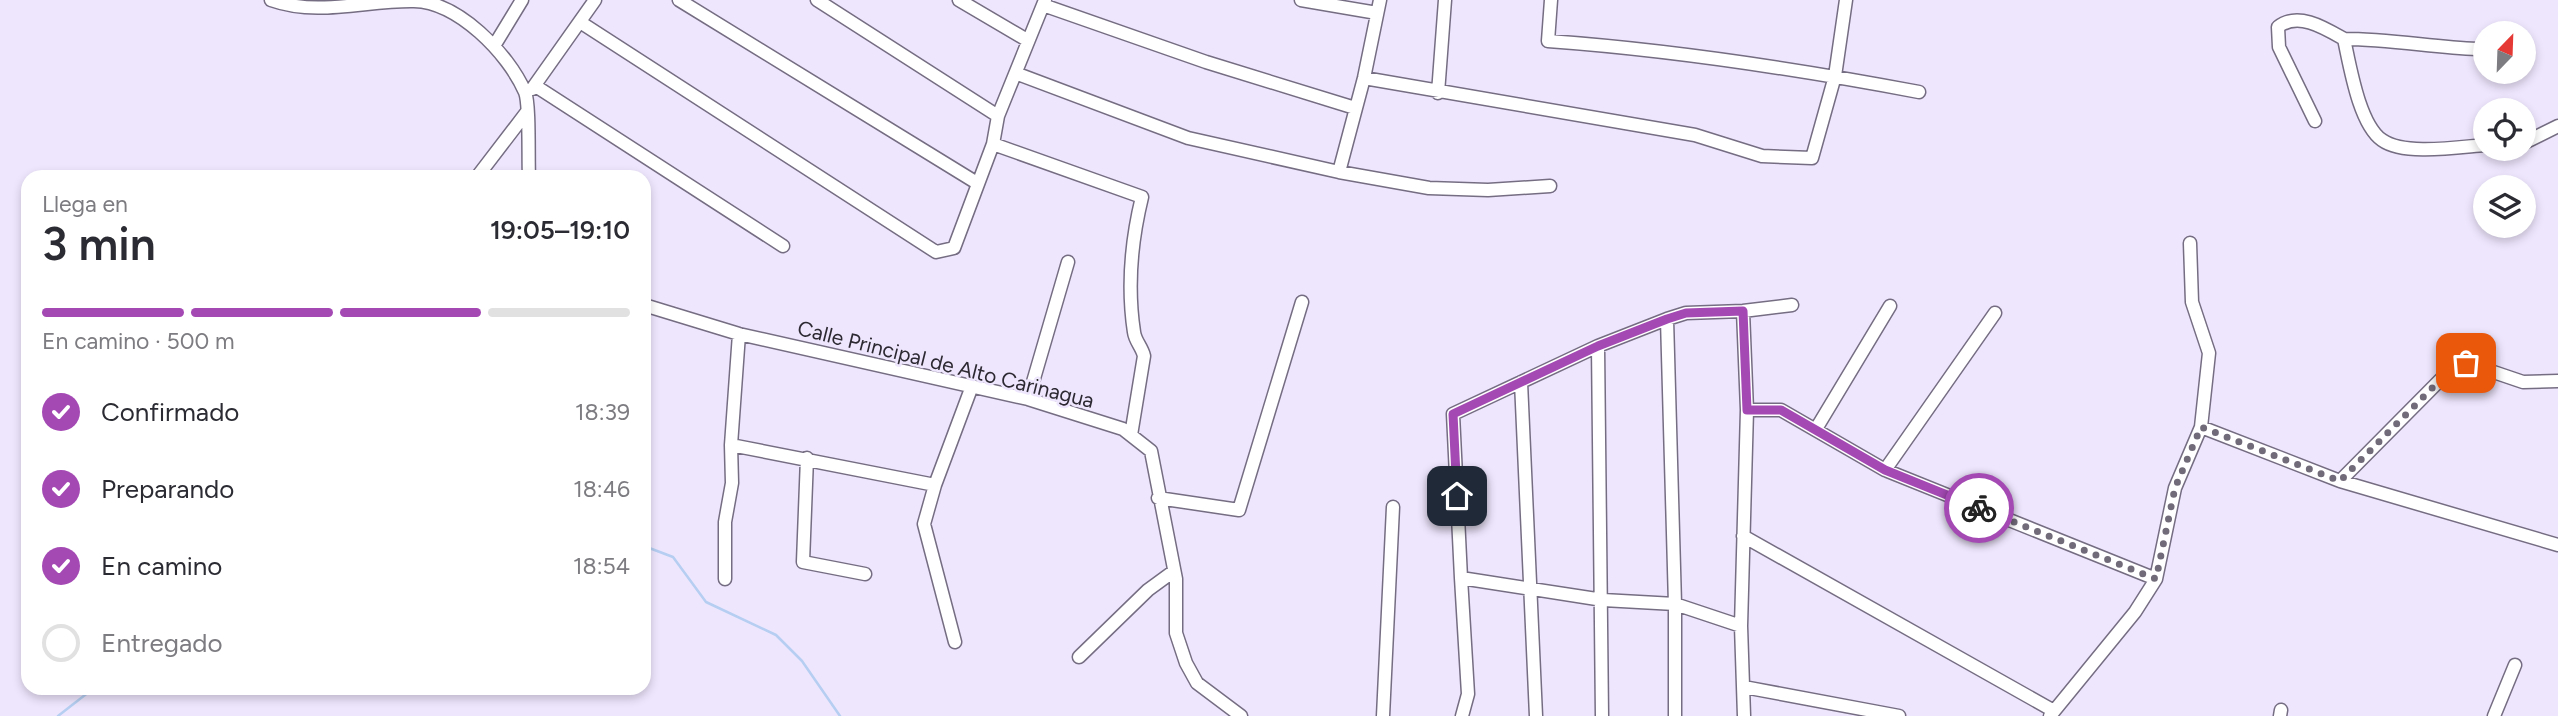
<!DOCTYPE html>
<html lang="es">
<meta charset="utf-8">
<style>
:root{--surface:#fff;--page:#f7f7f7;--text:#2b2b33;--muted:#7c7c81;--line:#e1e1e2;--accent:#a449b4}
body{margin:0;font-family:Figtree,sans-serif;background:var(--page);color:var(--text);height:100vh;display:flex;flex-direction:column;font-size:26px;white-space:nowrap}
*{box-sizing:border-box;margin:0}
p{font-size:23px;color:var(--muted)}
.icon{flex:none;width:38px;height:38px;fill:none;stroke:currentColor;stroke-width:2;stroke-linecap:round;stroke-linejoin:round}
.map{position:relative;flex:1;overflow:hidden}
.drawer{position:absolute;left:21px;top:170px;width:630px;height:525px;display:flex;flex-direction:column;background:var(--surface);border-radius:21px;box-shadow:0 4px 10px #0003}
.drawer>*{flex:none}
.needle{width:46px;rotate:23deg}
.controls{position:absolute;left:2473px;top:21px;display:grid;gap:14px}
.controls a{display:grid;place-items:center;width:63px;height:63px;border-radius:50%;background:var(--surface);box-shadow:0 4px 10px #0003;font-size:35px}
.pin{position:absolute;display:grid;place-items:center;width:60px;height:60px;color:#fff;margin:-30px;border-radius:14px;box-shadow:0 4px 10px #0006}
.courier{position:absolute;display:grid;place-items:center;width:70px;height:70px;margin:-35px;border:5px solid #a449b4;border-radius:50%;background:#fff;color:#222;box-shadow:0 2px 9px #0007}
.summary em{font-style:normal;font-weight:600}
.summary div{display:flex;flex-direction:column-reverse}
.summary{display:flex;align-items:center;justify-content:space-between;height:119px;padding:0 21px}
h1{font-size:46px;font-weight:600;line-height:52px}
.bar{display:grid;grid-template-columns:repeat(4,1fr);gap:10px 7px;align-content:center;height:84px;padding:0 21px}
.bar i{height:9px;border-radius:5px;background:var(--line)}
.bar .current{background:var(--accent)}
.bar p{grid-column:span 4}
ol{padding:0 21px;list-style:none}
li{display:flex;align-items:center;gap:21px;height:77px}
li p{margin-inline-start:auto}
li .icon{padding:7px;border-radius:50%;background:var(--accent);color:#fff;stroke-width:4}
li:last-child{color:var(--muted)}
li i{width:38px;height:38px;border:4px solid var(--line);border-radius:50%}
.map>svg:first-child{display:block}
</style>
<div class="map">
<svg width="2558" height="716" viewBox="0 0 2558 716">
<rect width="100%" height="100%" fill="#eee6fd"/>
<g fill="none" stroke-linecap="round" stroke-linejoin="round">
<path stroke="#b5cef1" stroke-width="2.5" d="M644 546 673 557 706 602 776 635 802 661 840 716
M58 716 94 688"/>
<g stroke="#756d82" stroke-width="15">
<path id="minor" d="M271 0C319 17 366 0 414 1 458 2 508 53 525 92 530 104 528 159 529 177
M679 0 977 183
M817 0 998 116
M959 0 1027 40
M1301 0 1377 13
M1551 0 1548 41C1673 50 1797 69 1919 92
M1043 5 1206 62 1355 108
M580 22 936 252 954 248 993 144 998 116 1045 0
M494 46 522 0
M2477 49C2432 47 2389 39 2344 39 2350 66 2359 124 2382 140 2404 156 2459 147 2485 145
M1018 74 1188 138 1339 172 1429 188 1488 190 1550 186
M1364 78 1695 135 1762 156 1812 158 1835 76 1846 0
M537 87 783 246
M532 89 595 0
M1438 93 1445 0
M2315 121 2279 47 2278 27C2298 11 2325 28 2344 39
M2524 143 2558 126
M993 144 1142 197C1131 242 1127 286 1134 332 1135 341 1142 347 1144 356L1131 435
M1339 172 1364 78 1380 0
M477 177 526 113
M2190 243 2192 302 2209 353 2201 427
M644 305 739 334 1028 399 1123 429 1151 451 1176 579V633L1186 663 1197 683 1241 716
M1743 311 1747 410 1741 626 1744 716
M1667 319 1675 604V716
M739 334 731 445 935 485 972 386
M1598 346 1602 716
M1521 382 1536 716
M1028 399 1068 262
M1747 410H1781L1885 470 2156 579
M1816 429 1890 306
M807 458 803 562 865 574
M1885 470 1995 313
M2340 481 2558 545
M935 485 924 524 955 642
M1158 498 1239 510 1302 302
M1743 536 2054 711
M1461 578 1453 414 1598 346 1667 319 1686 313 1743 311 1792 305
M725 579V522L732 483 731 445
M1079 657 1148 590 1174 571
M1744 687 1899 716
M1383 716 1393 507
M1462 716 1468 694 1461 578 1603 600 1675 604 1741 626
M2050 716 2135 612 2156 579 2175 488 2201 427 2340 481 2454 366 2467 363 2523 382 2558 381
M2280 716 2281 710
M2494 716 2515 665"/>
</g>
<use href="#minor" stroke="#fff" stroke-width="12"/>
</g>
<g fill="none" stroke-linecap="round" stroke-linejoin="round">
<path stroke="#716b79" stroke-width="7" stroke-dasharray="0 12.6" d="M1979 508 2156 579 2175 488 2201 427 2340 481 2454 366 2466 363"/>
<path stroke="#a449b4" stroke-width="9" d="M1457 496 1453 414 1598 346 1667 319 1686 313 1743 311 1747 410H1781L1885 470 1979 508"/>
</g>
<g text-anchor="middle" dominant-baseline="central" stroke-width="5" stroke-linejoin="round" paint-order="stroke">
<g font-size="21" fill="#2d2932" stroke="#eee6fd">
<text transform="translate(946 364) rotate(14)">Calle Principal de Alto Carinagua</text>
</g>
</g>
</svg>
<div class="controls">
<a><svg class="needle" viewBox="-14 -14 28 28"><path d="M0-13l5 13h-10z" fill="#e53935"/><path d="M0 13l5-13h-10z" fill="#7c7c81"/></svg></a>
<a><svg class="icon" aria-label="locate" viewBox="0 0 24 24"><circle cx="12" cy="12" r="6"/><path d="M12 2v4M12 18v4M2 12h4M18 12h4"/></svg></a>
<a><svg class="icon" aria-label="layers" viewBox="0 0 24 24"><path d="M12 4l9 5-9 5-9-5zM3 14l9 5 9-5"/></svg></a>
</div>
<div class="pin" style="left:2466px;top:363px;background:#ea580c"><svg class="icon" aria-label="bag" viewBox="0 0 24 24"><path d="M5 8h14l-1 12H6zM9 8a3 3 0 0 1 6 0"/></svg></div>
<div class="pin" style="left:1457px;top:496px;background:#1f2937"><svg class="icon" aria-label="home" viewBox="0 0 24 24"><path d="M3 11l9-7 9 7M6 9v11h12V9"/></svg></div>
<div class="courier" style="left:1979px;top:508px"><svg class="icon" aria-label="bike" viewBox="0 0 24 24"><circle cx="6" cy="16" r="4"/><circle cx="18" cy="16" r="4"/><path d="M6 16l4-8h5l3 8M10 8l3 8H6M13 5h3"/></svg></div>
<section class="drawer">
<div class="summary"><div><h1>3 min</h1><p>Llega en</p></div><em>19:05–19:10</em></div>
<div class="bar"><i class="current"></i><i class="current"></i><i class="current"></i><i></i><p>En camino · 500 m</p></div>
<ol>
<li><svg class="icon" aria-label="check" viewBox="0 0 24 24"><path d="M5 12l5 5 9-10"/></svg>Confirmado<p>18:39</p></li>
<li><svg class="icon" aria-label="check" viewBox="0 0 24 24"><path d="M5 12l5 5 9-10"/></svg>Preparando<p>18:46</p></li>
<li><svg class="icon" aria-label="check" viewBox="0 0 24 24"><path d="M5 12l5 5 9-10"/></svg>En camino<p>18:54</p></li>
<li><i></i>Entregado</li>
</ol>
</section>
</div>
